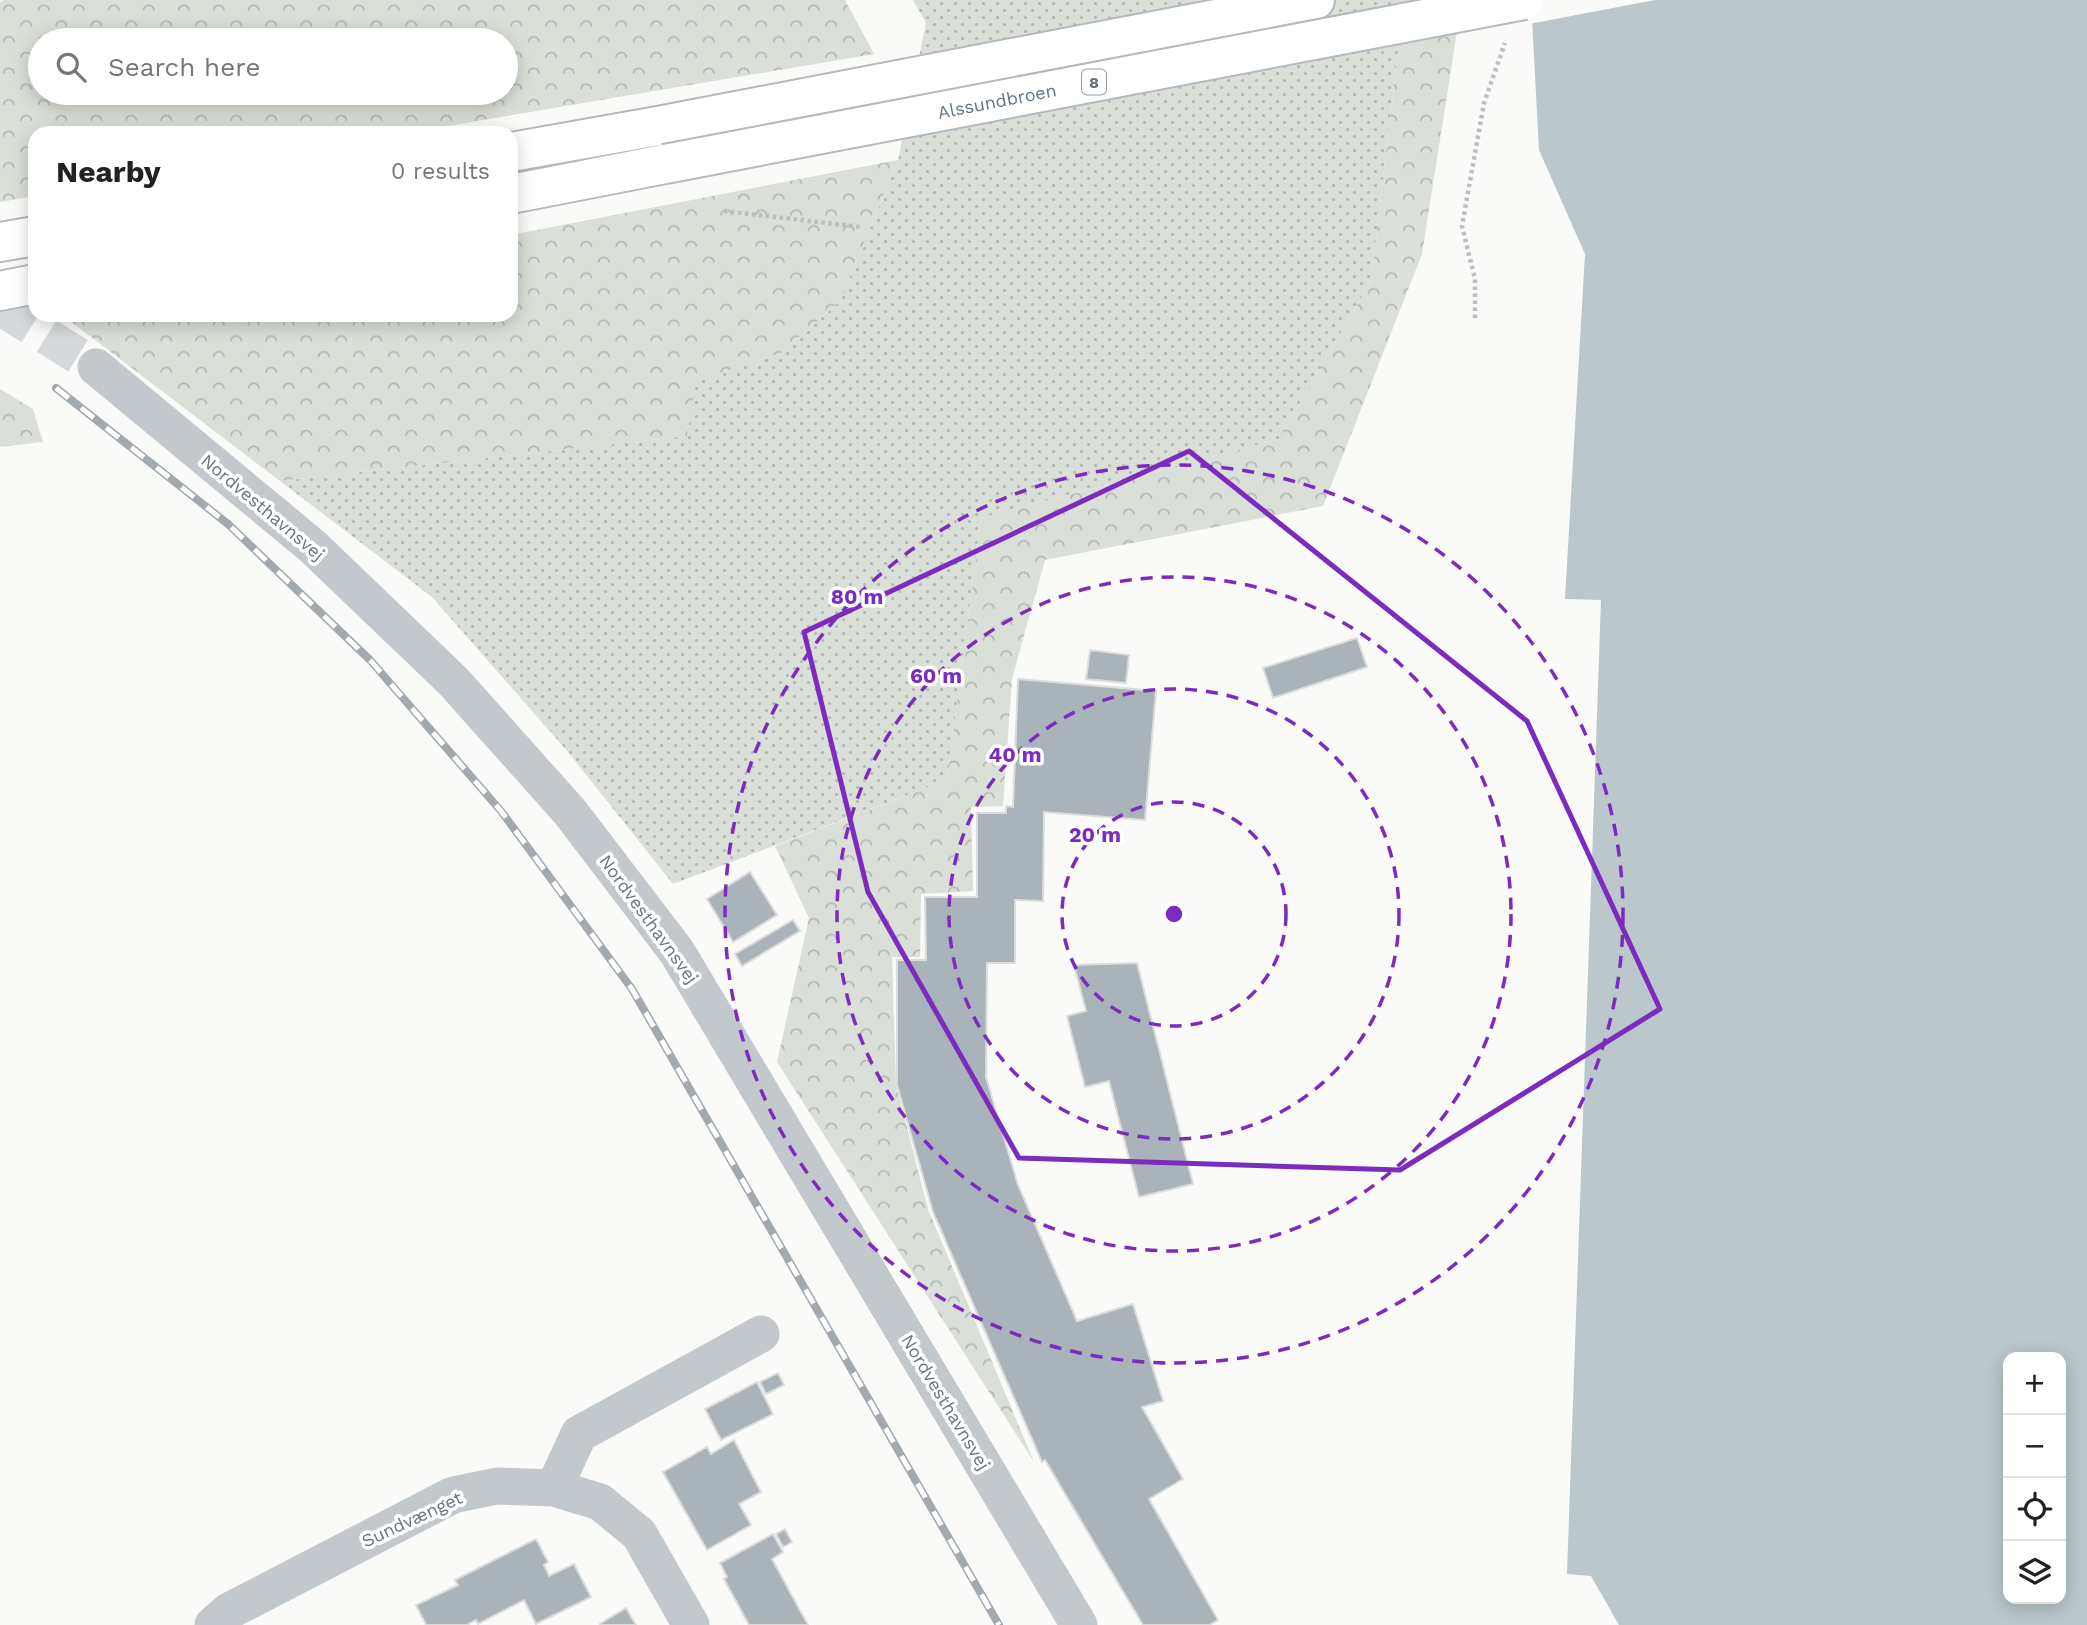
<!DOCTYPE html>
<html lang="en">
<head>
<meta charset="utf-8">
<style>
	:root { --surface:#fff; --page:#f6f6f6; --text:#222; --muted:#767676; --line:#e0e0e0 }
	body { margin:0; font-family:"Work Sans",sans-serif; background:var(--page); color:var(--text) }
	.controls { position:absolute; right:21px; bottom:21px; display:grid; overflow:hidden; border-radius:14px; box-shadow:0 4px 18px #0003 }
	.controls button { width:63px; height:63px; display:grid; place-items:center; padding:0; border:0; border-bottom:2px solid var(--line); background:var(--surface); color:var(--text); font:35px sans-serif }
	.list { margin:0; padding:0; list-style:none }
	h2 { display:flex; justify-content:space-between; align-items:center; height:91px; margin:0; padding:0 28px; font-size:30px }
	h2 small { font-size:23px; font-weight:400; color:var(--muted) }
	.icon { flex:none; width:38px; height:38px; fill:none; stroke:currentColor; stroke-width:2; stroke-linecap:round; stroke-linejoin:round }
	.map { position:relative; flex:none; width:2087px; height:1625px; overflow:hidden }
	.search { position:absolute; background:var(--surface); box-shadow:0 4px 18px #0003; left:28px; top:28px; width:490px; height:77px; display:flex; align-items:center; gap:18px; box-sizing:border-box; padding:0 24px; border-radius:38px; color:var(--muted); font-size:26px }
	.panel { position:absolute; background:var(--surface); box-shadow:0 4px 18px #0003; left:28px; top:126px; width:490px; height:196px; border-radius:21px }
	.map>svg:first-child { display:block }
	.grass { fill:url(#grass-dots) }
	.forest { fill:url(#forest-crowns); fill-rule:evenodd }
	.water { fill:#bbc7cb; fill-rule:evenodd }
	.pier { fill:#fafaf8 }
	.building { fill:#aab3b9; stroke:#dcdcda; stroke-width:2 }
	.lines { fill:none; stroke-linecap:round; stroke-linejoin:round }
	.minor-tunnel { stroke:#d5d9db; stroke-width:37; stroke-dasharray:37 18; stroke-linecap:butt }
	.highway-casing { stroke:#b4b9bd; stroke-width:42 }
	.path { stroke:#bbbfc2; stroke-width:4.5; stroke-dasharray:3.5 3.5; stroke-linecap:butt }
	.minor { stroke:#c3c8cc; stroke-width:37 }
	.highway { stroke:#fff; stroke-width:38 }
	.rail-casing { stroke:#a2aab0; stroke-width:8 }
	.rail { stroke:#fff; stroke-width:5; stroke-dasharray:16; stroke-linecap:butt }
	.highway-bridge-casing { stroke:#b4b9bd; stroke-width:42; stroke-linecap:butt }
	.highway-bridge { stroke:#fff; stroke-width:38 }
	.marked { fill:none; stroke:#7b2cbf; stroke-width:5; stroke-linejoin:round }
	.ring { fill:none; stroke:#7b2cbf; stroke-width:3.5; stroke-dasharray:12 9 }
	.labels { text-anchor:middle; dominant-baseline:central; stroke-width:7; stroke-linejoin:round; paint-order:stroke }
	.shield { fill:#fff; stroke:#939fa8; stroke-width:2 }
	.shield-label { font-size:16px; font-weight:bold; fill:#657683 }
	.street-label { font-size:18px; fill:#657683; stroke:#fff }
	.centre { fill:#7b2cbf; stroke:#fff; stroke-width:3.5 }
	.ring-label { font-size:21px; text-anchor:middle; font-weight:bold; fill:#7b2cbf; stroke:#fff; stroke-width:7; stroke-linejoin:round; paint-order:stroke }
</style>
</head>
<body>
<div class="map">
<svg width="2087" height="1625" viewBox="0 0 2087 1625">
	<defs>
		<pattern id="grass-dots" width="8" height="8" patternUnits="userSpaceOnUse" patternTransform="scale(1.75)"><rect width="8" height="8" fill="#dadfd7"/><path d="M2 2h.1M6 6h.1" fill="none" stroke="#b4b9b4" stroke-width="1.8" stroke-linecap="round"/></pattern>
		<pattern id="forest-crowns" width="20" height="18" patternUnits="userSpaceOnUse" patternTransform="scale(1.75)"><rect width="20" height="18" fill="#dadfd7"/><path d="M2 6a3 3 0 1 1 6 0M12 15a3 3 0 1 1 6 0" fill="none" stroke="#b4b9b4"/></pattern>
	</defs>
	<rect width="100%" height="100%" fill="#fafaf8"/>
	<!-- grass -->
	<path class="grass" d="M913,0H1404L1371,281L1279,439L981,518L947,780L673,884L568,752L432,597L280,481L687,436L695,381L781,353L840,301L898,160L926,23Z"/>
	<!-- forest -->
	<path class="forest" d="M4,0H845L874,54L406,133H35V196L0,202V2ZM506,40V93H40V40Z
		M1404,0H1462L1422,254L1323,506L1045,560L1012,679L1003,806L971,807L973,891L921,894L920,957H892L896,1085L928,1209L1034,1462L777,1062L809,918L775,846L947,780L981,518L1279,439L1371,281Z
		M898,160L840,301L781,353L696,381L687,436L280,481L70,321L102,315H511V235Z
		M0,389L33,409L43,442L0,447Z"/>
	<!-- water -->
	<path class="water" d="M1531,0H2087V1625H1619L1591,1576L1567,1574L1601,600L1565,599L1585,254L1539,150ZM2008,1357H2061V1599H2008Z"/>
	<!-- pier -->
	<path class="pier" d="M1528,0H1655L1529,24Z"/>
	<!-- building -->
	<path class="building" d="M1357,638L1367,667L1273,698L1263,668Z
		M1090,650L1129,655L1126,683L1086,679Z
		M1018,679L1156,691L1145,820L1044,812L1043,901L1015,900V963H987L986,1077L1018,1185L1077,1321L1133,1304L1163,1401L1142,1407L1183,1479L1149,1499L1218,1620L1209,1625H1143L1045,1460L1042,1462L933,1212L897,1085V960H926L925,897H977V813H1006V806L1013,807Z
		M750,872L777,915L733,942L707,899Z
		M793,920L800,931L742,966L735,954Z
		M1137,963L1193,1184L1139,1197L1109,1081L1085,1087L1067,1016L1086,1011L1074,965Z
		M778,1373L784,1385L766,1394L760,1382Z
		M757,1382L773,1414L721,1440L705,1409Z
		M734,1440L761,1492L739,1504L751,1525L707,1550L663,1472L707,1447L711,1454Z
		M785,1529L792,1542L783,1547L776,1534Z
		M773,1534L783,1552L772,1559L808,1625H749L724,1579L727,1577L720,1563Z
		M536,1539L548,1562L544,1565L549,1576L574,1564L591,1597L536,1624L524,1600L478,1624L476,1620L467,1625H426L416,1605L458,1585L455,1580Z
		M626,1608L636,1625H601L600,1624Z"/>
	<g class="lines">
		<!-- minor-tunnel -->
		<path class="minor-tunnel" d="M0,307L96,367"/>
		<!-- highway casing -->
		<g class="highway-casing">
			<path id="highway" d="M511,152L658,126L1315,0
				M511,194L665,164
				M0,242L35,236
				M0,291L35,284"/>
		</g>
		<!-- path -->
		<path class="path" d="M724,211L861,227
			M1475,318V279L1462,226L1484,103L1505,43"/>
		<!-- minor -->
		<path class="minor" d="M96,367L312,546L453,681L570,812L677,952L1079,1625
			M554,1488L579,1434L761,1334
			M213,1625L229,1611L453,1495L497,1486L554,1488L600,1502L639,1534L691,1625"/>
		<!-- highway -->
		<use href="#highway" class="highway"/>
		<!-- rail casing -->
		<g class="rail-casing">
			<path id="rail" d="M56,388L228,524L370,660L501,811L632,989L999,1625"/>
		</g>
		<!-- rail -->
		<use href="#rail" class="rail"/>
		<!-- highway-bridge casing -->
		<g class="highway-bridge-casing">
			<path id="highway-bridge" d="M665,164L1524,0"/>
		</g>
		<!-- highway-bridge -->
		<use href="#highway-bridge" class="highway-bridge"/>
	</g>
	<!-- marked area -->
	<path class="marked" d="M1189,451L1527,721L1660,1009L1400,1170L1019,1158L868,892L804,632Z"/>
	<!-- distance rings -->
	<g class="ring">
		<circle cx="1174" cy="914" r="112"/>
		<circle cx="1174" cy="914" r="225"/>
		<circle cx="1174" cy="914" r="337"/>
		<circle cx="1174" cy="914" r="449"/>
	</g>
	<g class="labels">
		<!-- shield labels -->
		<rect class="shield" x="1082" y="69.5" width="24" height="25" rx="5"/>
		<g class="shield-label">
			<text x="1094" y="82">8</text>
		</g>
		<!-- street labels -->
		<g class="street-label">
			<text transform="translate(997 101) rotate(-11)">Alssundbroen</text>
			<text transform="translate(263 507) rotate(40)">Nordvesthavnsvej</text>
			<text transform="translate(649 919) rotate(54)">Nordvesthavnsvej</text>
			<text transform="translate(946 1402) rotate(59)">Nordvesthavnsvej</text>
			<text transform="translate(412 1519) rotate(-25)">Sundvænget</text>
		</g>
	</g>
	<circle cx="1174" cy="914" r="10" class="centre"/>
	<g class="ring-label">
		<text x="857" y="604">80 m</text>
		<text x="936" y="683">60 m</text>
		<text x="1015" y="762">40 m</text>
		<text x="1095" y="842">20 m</text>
	</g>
</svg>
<div class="controls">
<button>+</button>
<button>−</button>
<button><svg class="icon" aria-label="locate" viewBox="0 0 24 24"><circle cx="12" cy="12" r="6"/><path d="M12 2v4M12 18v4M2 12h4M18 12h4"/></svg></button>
<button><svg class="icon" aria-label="layers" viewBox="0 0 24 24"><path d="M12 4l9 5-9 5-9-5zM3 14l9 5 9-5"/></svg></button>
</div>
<div class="search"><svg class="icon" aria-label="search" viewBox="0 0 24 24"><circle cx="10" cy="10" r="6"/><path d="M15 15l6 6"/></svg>Search here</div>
<section class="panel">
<h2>Nearby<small>0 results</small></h2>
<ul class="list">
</ul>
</section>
</div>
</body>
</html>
